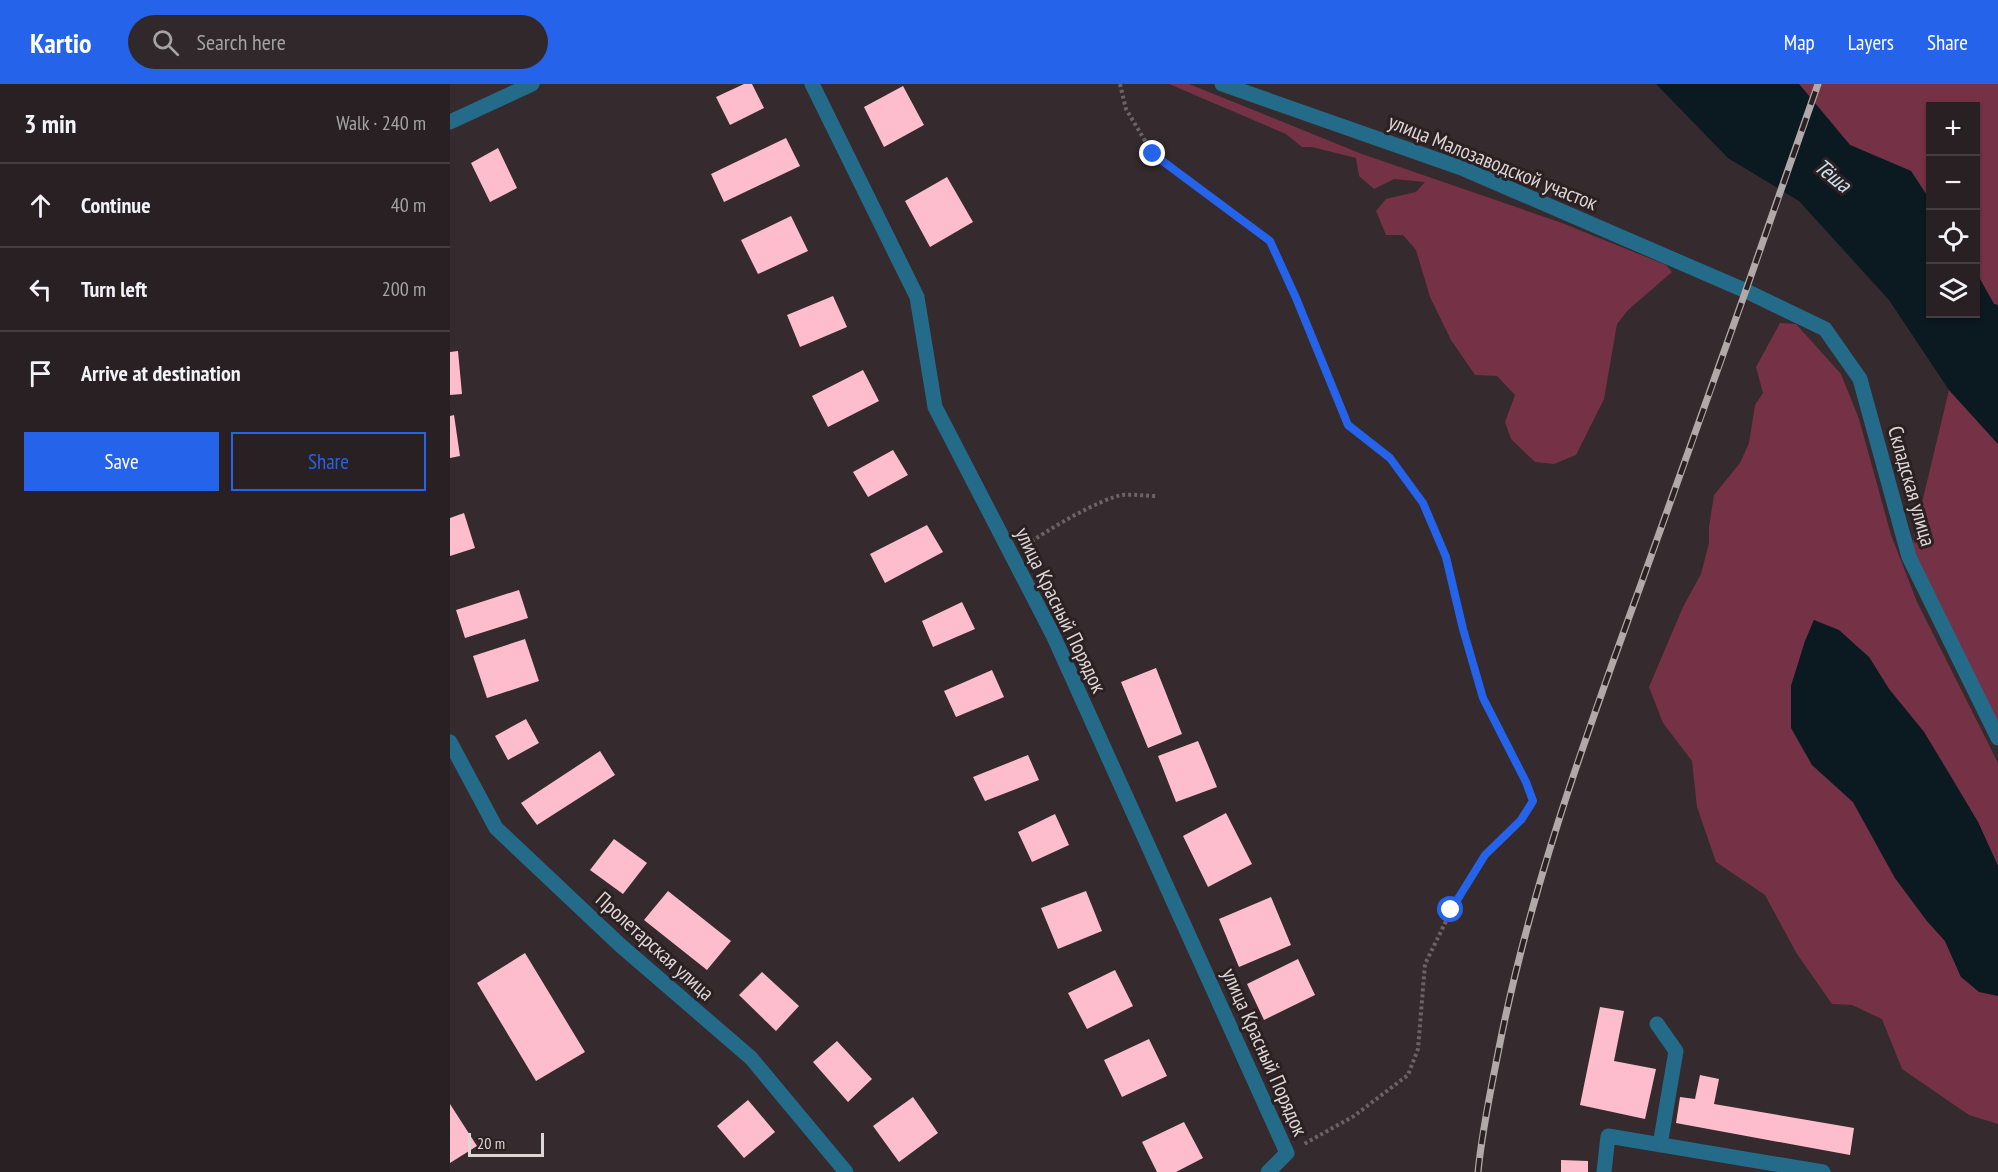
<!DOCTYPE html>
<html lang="en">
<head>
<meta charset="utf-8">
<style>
	:root { --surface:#282022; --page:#30282a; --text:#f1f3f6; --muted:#a5a3a5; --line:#443e40; --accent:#2563eb }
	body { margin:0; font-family:"PT Sans Narrow",sans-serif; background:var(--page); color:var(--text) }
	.controls { position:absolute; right:18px; top:18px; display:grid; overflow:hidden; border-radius:0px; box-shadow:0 2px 4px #0004 }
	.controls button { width:54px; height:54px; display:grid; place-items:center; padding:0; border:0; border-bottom:2px solid var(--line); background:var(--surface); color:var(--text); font:30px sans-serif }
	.scale { position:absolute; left:18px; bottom:15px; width:76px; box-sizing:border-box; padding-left:6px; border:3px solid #ddd6d7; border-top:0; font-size:16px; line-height:21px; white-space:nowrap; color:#ddd6d7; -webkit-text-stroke:4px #2b2123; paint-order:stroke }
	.stop { position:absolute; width:18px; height:18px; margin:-14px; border:4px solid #2563eb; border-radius:50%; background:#fff }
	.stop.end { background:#2563eb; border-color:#fff; box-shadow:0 2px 6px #0008 }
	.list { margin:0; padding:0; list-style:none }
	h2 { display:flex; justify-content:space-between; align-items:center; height:78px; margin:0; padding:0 24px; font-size:26px }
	h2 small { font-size:20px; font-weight:400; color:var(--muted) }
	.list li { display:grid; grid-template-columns:39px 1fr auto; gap:18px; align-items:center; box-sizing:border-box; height:84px; padding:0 24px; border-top:2px solid var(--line) }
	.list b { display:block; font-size:22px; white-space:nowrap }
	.list em { font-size:20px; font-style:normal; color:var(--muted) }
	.actions { display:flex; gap:12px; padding:18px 24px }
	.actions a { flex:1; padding:14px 0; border:2px solid var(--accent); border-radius:0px; text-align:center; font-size:21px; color:var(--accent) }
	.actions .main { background:var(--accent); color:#fff }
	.icon { flex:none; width:33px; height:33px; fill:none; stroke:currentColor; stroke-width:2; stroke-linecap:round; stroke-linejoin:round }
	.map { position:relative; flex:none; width:1548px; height:1088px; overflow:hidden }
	header { display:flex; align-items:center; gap:36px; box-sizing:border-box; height:84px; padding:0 30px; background:var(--accent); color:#fff }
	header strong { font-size:28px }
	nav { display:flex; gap:33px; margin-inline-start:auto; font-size:21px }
	.search { width:420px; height:54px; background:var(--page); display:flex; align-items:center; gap:15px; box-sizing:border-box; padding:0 21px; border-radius:33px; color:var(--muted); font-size:22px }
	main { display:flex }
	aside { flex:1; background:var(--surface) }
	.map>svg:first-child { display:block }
	.green { fill:#753246 }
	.water { fill:#0b1a21 }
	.building { fill:#febdcc }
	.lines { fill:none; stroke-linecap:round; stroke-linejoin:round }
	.path { stroke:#6c6365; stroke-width:4; stroke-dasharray:3 3; stroke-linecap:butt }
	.minor { stroke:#246b8a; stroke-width:15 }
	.rail-casing { stroke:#b0a8a9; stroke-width:7 }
	.rail { stroke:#2b2123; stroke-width:4.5; stroke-dasharray:14; stroke-linecap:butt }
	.route { stroke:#2563eb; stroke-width:8 }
	.labels { text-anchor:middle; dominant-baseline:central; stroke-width:6; stroke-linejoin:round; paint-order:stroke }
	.street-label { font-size:21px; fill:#ddd6d7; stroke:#2b2123 }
	.water-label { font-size:22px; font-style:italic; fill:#c9e1ef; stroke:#2b2123 }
</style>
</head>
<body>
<header>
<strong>Kartio</strong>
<div class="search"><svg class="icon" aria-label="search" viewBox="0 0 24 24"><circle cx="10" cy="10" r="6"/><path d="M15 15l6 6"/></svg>Search here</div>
<nav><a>Map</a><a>Layers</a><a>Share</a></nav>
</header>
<main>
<aside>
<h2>3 min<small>Walk · 240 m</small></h2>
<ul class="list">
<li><svg class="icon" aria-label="ahead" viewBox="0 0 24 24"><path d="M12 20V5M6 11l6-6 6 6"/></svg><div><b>Continue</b></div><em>40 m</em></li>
<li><svg class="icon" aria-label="left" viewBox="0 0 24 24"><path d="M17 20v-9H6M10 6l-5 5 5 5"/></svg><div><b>Turn left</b></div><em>200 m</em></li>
<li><svg class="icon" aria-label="arrive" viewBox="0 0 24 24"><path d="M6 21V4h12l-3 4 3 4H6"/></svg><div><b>Arrive at destination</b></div></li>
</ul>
<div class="actions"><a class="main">Save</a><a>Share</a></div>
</aside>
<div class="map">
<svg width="1548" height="1088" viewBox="0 0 1548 1088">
	<rect width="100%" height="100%" fill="#352a2d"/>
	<!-- green -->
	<path class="green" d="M719,0H739L912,70L1112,139L1216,181L1222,188L1178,226L1167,240L1154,315L1126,371L1104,380L1085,378L1061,355L1055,338L1065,311L1047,292L1025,291L1001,256L980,213L966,166L953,151H936L926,127L936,115L966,108L975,98L944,95L924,105L909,92L906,74L862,63H852L836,50Z
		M1349,0H1548V221L1544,220L1526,188V22H1480V116L1461,87L1400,61Z
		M1330,239L1346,240L1391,290L1409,335L1441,451L1467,518L1548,679V782L1528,738L1499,689L1474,648L1439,605L1419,573L1364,536L1355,558L1341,602L1362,681L1403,718L1445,794L1477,837L1495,857L1511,893L1548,912V1040L1519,1031L1452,985L1432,935L1402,921L1382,920L1347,870L1315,811L1266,778L1247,723L1242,677L1213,639L1199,603L1233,523L1251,490L1259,459V443L1264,411L1290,379L1299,359L1305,321L1313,309L1306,283Z
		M1499,306L1548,360V654L1459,473Z"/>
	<!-- water -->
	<path class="water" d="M1206,0H1349L1400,61L1461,87L1480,116V230H1526V188L1544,220L1548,221V360L1499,306L1439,216L1349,117L1278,74Z
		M1364,536L1389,546L1419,573L1439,605L1474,648L1528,738L1548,782V912L1529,908L1511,893L1495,857L1477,837L1445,794L1403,718L1362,681L1341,644V602L1355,557Z"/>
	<!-- building -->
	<path class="building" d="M294,0H302L314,24L280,41L266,13Z
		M453,2L474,41L434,63L414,23Z
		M336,54L350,82L274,118L261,90Z
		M48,64L67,104L40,118L21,79Z
		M497,93L523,138L480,163L455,117Z
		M341,132L358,167L308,190L291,156Z
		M383,212L397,243L350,263L337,231Z
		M8,267L12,310L0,311V268Z
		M413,286L429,317L378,343L362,312Z
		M4,331L10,372L0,374V332Z
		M443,366L458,391L418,413L403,388Z
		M14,429L25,464L0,472V434Z
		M477,441L493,468L435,499L420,470Z
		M69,506L78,534L15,554L6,526Z
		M512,518L525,545L483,563L472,537Z
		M75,555L89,597L37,614L23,572Z
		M706,584L732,650L698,664L671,598Z
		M542,586L554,613L506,633L494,607Z
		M76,635L89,659L58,676L45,652Z
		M748,657L767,703L726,718L708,672Z
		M150,667L165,691L87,741L71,719Z
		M578,671L589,696L535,717L523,693Z
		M776,729L802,780L758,803L733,752Z
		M605,730L619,761L582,778L568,748Z
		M164,755L197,779L173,810L140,786Z
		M218,807L281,857L257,886L194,836Z
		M636,807L652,847L608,865L591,824Z
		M821,813L841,861L789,883L769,835Z
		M75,869L135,968L86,997L27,899Z
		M848,875L865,911L814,936L797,900Z
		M665,886L683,922L637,945L618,909Z
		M312,888L349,922L326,947L289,911Z
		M1150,923L1174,927L1164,977L1206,985L1195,1035L1130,1021Z
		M699,955L717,992L672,1013L654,976Z
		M387,957L422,995L398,1018L363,978Z
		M1250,991L1269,995L1264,1020L1404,1044L1400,1071L1226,1039L1230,1013L1245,1015Z
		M463,1013L488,1049L449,1078L423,1042Z
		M298,1016L325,1048L294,1074L267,1042Z
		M0,1020L27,1062L0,1079Z
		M734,1038L753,1074L726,1088H707L692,1058Z
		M1111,1076L1138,1077V1088H1111Z"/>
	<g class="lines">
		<!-- path -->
		<path class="path" d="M670,0L676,25L703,70L820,157L846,214L898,341L940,374L973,419L996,473L1013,545L1033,614L1076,697L1083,717L1071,736L1035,771L1001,827L975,880L968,965L958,991L904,1032L854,1060
			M577,461C593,448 653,413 673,411C684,410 695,412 706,412"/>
		<!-- minor -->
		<path class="minor" d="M362,0L467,213L485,323L603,551L837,1069L818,1088
			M772,0L1014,85L1294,206L1375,245L1410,295L1459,473L1548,654
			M0,38L82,0
			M0,658L46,744L170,861L301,974L396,1088
			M1207,940L1226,967L1210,1061
			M1154,1088L1158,1052L1373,1088"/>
		<!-- rail casing -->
		<g class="rail-casing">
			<path id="rail" d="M1028,1088C1032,1046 1041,1005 1049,964C1080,806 1135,654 1190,503C1250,336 1310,168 1368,0"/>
		</g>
		<!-- rail -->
		<use href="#rail" class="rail"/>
	</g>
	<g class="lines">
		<!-- route -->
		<path class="route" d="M703,70L820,157L846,214L898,341L940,374L973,419L996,473L1013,545L1033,614L1076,698L1083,717L1071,736L1035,771L1001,826"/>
	</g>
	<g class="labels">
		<!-- street labels -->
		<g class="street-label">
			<text transform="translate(1043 78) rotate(22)">улица Малозаводской участок</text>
			<text transform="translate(1462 402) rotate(74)">Складская улица</text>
			<text transform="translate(611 526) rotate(64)">улица Красный Порядок</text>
			<text transform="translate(205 862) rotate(42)">Пролетарская улица</text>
			<text transform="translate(815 968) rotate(66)">улица Красный Порядок</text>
		</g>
		<!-- water labels -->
		<g class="water-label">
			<text transform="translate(1383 91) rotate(39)">Тёша</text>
		</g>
	</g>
</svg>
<div class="controls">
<button>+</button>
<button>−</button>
<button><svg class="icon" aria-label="locate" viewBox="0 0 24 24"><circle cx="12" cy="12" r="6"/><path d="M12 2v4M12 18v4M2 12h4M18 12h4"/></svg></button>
<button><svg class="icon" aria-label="layers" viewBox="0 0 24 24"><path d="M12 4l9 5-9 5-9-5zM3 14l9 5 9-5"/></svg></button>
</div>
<div class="scale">20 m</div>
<div class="stop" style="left:1001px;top:826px"></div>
<div class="stop end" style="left:703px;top:70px"></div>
</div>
</main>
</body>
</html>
